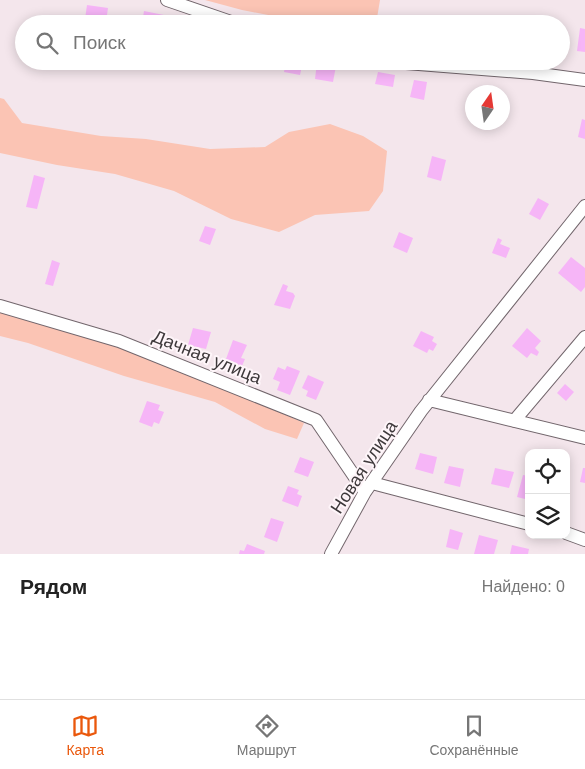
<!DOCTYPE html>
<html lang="ru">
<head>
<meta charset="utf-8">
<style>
	:root { --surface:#fff; --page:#f2f2f2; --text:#222; --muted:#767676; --line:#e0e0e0; --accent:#ea580c }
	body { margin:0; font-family:Helvetica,sans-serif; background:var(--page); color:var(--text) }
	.controls { position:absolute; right:15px; bottom:15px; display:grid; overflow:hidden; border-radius:10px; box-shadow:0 2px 12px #0003 }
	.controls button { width:45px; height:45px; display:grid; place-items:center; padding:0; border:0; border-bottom:1px solid var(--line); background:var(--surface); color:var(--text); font:25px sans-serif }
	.compass { position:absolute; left:465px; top:85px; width:45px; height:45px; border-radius:50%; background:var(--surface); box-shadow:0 2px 12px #0003; rotate:13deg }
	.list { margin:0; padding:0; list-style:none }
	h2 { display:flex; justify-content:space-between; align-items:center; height:65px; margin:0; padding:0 20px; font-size:21px }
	h2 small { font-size:16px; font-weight:400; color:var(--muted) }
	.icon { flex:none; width:28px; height:28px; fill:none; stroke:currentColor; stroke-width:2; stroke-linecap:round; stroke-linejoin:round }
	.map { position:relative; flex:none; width:585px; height:554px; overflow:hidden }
	.search { position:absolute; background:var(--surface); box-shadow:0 2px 12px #0003; left:15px; right:15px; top:15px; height:55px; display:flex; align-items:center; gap:12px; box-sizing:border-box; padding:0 18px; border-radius:28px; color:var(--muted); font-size:19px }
	.sheet { height:145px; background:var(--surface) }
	nav { display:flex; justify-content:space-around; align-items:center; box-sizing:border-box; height:70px; border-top:1px solid var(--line); background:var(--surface); font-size:14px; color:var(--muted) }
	nav a { display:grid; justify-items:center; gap:2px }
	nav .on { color:var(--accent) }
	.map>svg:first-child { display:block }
	.green { fill:#fbc4b4 }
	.building { fill:#f6b5f7 }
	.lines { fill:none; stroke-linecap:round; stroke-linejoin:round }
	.minor-casing { stroke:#72666c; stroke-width:14 }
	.minor { stroke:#fff; stroke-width:12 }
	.labels { text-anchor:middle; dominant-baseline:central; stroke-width:4; stroke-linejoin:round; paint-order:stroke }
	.street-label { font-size:18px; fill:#3e393b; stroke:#fef5f9 }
</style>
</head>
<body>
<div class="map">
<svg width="585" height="554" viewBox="0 0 585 554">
	<rect width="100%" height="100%" fill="#f4e6ec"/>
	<!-- green -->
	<path class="green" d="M205,0H380L377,18L360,24H315L242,10Z
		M0,98L4,99L22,123L101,136L146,139L210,149L265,147L289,132L330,124L363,136L387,151L383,191L369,211L315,215L279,232L231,219L174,191L115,174L57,165L0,153Z
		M0,309L69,327L223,387L304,423L297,439L265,429L215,402L124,376L28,343L0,336Z"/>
	<!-- building -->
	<path class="building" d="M87,5L108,8L106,22L85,19Z
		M144,11L164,15L162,24H142Z
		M190,12L199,13L197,24H183L184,21L189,22Z
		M387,16L408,20L407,24H385Z
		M580,28L585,29V52L577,51Z
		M286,61H303L300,75L284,72Z
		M317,62L336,66L333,82L315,79Z
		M378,72L395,75L393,87L375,84Z
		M414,80L427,82L424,100L410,97Z
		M582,119L585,120V139L578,137Z
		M432,156L446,160L441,181L427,177Z
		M34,175L45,178L37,209L26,207Z
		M538,198L549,204L540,220L529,214Z
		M205,226L216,229L210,245L199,241Z
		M399,232L413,238L407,253L393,247Z
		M498,238L502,240L500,244L510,248L506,258L492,253Z
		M571,257L585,268V287L581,292L558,273Z
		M52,260L60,263L53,286L45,284Z
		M283,284L288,286L286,291L293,293L295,296L290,309L274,305Z
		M193,328L211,332L206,349L188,345Z
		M527,328L541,341L535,348L539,352L537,356L531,353L527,358L512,346Z
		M421,331L434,337L432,341L437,344L433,351L429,349L427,353L413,346Z
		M233,340L247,345L241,358L245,359L242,366L226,359Z
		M287,366L300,371L290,395L277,390L280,382L273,379L278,367L285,370Z
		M308,375L324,382L316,400L306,396L308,391L302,388Z
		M565,384L574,392L566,401L557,393Z
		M147,401L160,405L158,410L164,412L159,424L154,422L152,427L139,422Z
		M420,453L437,457L433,474L415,469Z
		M300,457L314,462L308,477L294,472Z
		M449,466L464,469L460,487L444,483Z
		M495,468L514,472L509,488L491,484Z
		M583,468H585V483L580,482Z
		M523,475L529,476V500L517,497Z
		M288,486L299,490L297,494L302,496L298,507L282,501Z
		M271,518L284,522L277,542L264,537Z
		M450,529L463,533L458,550L446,547Z
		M479,535L498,540L494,554H474Z
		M247,544L265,551L264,554H239L240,550L244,551Z
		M512,545L529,549L528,554H510Z"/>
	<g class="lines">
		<!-- minor casing -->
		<g class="minor-casing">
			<path id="minor" d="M167,0L237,24
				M398,61L406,63L533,73L585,80
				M0,306L119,341L316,420L365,492
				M429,400L585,438
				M514,421L585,337
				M372,483L529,524
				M566,533L585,540
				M331,554L365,492L421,411L585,206"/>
		</g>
		<!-- minor -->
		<use href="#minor" class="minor"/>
	</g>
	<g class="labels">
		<!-- street labels -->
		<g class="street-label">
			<text transform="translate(207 357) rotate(22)">Дачная улица</text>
			<text transform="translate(364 467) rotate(-57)">Новая улица</text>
		</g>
	</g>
</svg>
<div class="controls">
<button><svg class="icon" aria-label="locate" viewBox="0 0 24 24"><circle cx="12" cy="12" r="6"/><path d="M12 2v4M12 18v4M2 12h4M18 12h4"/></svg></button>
<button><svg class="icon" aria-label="layers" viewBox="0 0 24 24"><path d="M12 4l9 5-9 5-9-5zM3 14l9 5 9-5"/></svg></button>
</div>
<svg class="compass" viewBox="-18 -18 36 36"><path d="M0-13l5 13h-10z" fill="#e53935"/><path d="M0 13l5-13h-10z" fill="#767676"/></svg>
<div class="search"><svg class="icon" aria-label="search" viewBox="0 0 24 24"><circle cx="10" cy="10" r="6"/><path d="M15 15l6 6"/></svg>Поиск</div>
</div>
<section class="sheet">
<h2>Рядом<small>Найдено: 0</small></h2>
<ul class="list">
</ul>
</section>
<nav>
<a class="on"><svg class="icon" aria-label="map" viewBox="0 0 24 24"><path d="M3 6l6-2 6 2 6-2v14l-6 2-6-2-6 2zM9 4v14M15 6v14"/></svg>Карта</a>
<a><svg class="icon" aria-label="directions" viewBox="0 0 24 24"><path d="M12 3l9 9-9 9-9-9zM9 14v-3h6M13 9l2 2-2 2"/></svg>Маршрут</a>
<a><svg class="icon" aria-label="saved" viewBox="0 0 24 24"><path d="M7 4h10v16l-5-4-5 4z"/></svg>Сохранённые</a>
</nav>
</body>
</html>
